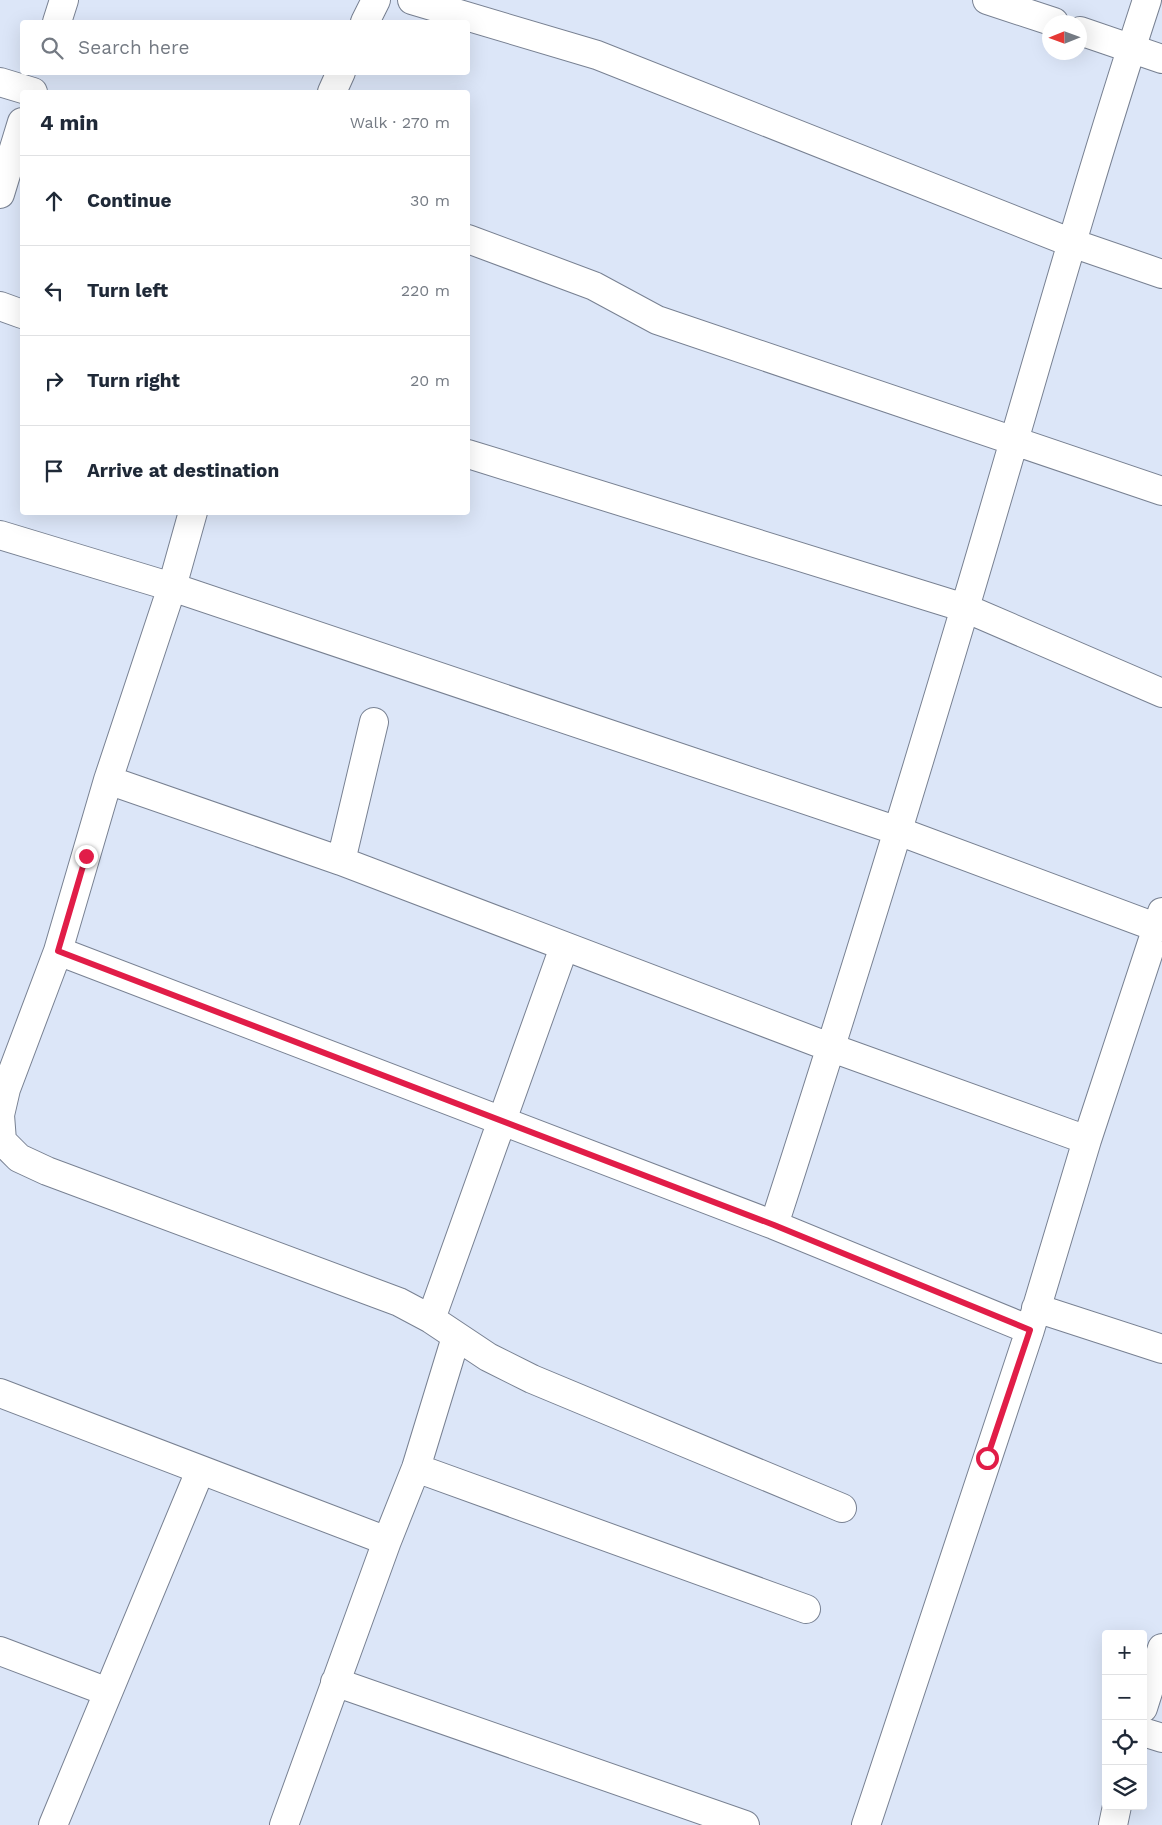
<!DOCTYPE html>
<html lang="en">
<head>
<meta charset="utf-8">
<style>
	:root { --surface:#fff; --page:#f2f2f3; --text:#1f2937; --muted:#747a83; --line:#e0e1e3 }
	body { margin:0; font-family:"Work Sans",sans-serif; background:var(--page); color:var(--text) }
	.controls { position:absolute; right:15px; bottom:15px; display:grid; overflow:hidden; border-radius:5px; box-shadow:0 5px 20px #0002 }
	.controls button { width:45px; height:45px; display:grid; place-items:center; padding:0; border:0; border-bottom:1px solid var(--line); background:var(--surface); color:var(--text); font:25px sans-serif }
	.compass { position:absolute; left:1042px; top:15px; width:45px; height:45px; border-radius:50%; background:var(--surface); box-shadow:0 5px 20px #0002; rotate:269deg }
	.stop { position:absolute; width:15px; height:15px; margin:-11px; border:4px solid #e11d48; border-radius:50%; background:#fff }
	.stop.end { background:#e11d48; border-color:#fff; box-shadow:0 1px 5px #0008 }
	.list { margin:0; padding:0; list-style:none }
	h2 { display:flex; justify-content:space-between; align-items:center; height:65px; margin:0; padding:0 20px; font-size:21px }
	h2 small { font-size:16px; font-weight:400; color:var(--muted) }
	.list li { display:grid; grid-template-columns:32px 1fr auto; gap:15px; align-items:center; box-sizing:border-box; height:90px; padding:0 20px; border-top:1px solid var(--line) }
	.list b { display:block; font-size:19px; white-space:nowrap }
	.list em { font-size:16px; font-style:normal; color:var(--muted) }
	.icon { flex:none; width:28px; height:28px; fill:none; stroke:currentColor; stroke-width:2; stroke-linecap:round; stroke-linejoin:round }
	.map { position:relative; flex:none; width:1162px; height:1825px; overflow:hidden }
	.search { position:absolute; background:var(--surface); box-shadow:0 5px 20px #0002; left:20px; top:20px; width:450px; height:55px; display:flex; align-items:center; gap:12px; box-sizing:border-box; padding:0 18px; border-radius:5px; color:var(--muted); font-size:19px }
	.panel { position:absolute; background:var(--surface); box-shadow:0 5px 20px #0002; left:20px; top:90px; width:450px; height:425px; border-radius:5px }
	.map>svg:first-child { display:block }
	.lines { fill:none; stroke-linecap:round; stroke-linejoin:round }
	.street-casing { stroke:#788192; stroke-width:30 }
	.street { stroke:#fff; stroke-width:28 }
	.route { stroke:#e11d48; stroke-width:6 }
</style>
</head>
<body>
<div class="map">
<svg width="1162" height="1825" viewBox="0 0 1162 1825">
	<rect width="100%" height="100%" fill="#dce6f8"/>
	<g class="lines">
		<!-- street casing -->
		<g class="street-casing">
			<path id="street" d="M412,0L597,55L1072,243L1162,274
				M987,0L1054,22
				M57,22L64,0
				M365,22L376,0
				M1080,31L1162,59
				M0,82L33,92
				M332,92L341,72
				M0,194L22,122
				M468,239L594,286L657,320L1162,491
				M0,306L22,314
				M468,454L965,608L1162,693
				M193,512L172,587L108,780L58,951L6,1089L0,1115L2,1141L19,1158L47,1171L399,1302L431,1319L488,1357L532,1379L842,1508
				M0,535L172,587L898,831L1158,928
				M108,780L341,861L832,1048L1087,1140
				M341,861L374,722
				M58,951L774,1225L1030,1330
				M774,1225C840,1021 903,816 964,611C1025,407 1081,202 1147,0
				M1036,1308L1162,1349
				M431,1319L564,947
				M0,1393L387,1541
				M416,1468L806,1609
				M0,1651L108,1692
				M335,1682L745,1825
				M1143,1708L1162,1648
				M1143,1732L1162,1738
				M53,1825L200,1471
				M284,1825L387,1541L416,1468L456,1337
				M866,1825L1030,1330L1087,1140L1162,912
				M1113,1825L1117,1806"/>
		</g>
		<!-- street -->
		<use href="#street" class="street"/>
	</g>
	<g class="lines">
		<!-- route -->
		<path class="route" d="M86,856L58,951L774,1225L1030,1330L987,1458"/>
	</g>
</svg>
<div class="controls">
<button>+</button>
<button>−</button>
<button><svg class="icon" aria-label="locate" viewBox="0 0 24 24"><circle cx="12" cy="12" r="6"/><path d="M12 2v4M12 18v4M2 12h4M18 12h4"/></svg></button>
<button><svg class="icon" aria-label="layers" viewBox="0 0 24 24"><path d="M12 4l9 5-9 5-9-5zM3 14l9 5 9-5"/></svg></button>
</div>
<svg class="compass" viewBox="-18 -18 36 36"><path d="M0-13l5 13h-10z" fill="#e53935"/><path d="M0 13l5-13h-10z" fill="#747a83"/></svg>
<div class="stop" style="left:987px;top:1458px"></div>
<div class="stop end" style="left:86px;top:856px"></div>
<div class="search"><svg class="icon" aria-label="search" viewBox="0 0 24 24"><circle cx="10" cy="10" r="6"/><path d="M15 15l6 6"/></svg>Search here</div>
<section class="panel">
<h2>4 min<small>Walk · 270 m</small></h2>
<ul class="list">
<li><svg class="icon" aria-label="ahead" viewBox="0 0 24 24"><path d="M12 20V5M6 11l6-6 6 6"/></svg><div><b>Continue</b></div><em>30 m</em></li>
<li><svg class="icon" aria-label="left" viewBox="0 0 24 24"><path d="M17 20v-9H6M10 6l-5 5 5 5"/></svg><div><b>Turn left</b></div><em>220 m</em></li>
<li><svg class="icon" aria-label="right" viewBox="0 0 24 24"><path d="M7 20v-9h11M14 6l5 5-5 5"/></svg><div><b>Turn right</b></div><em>20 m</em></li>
<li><svg class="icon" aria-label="arrive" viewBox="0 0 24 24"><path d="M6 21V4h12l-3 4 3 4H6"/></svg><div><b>Arrive at destination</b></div></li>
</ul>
</section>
</div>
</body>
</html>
